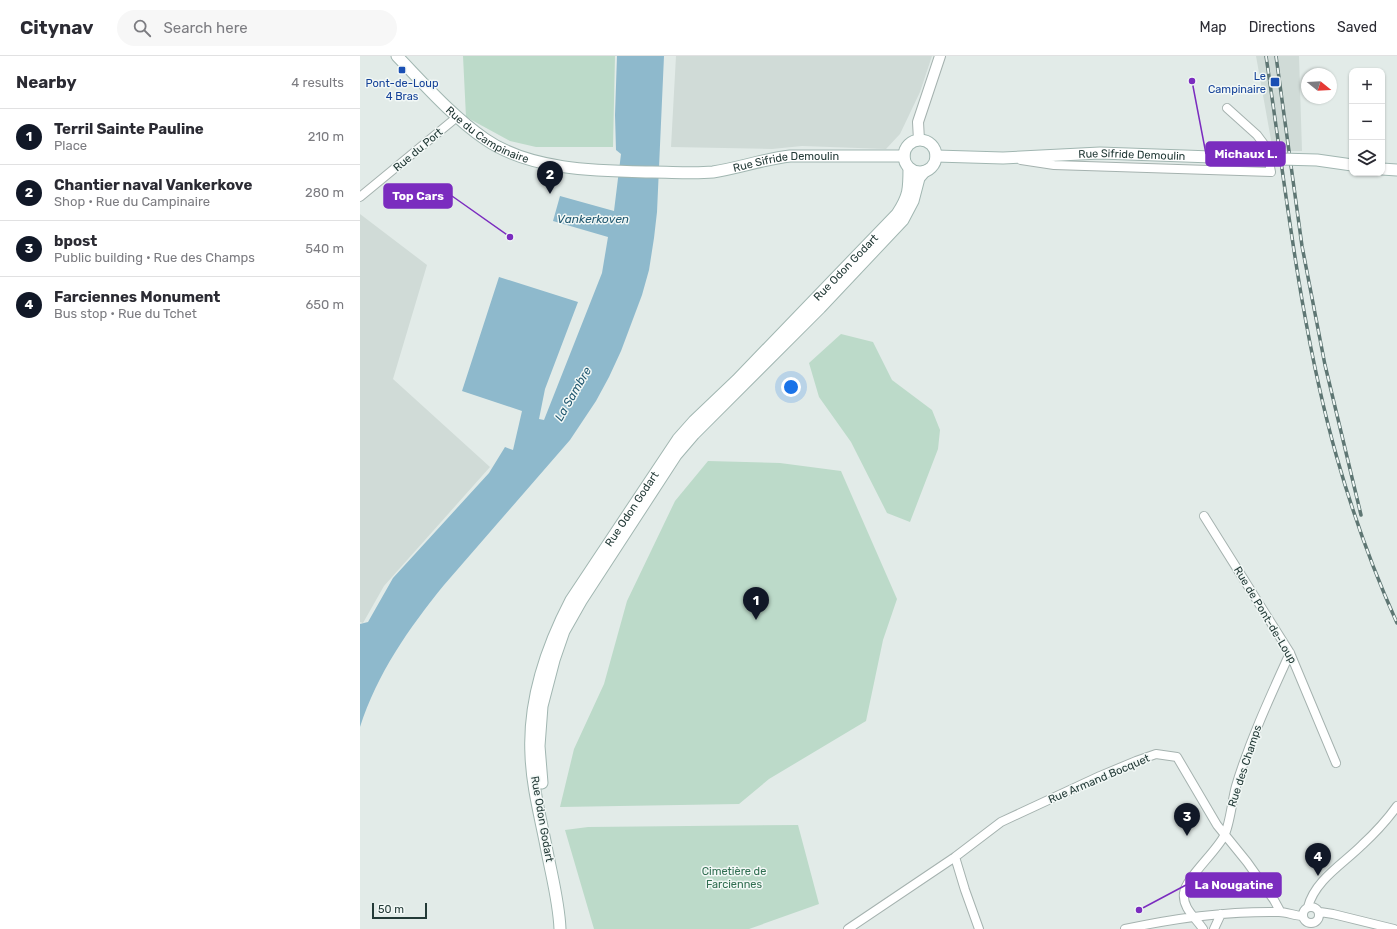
<!DOCTYPE html>
<html lang="en">
<head>
<meta charset="utf-8">
<style>
	:root { --surface:#fff; --page:#f7f7f7; --text:#2b2b33; --muted:#7c7c81; --line:#e1e1e2; --accent:#111827 }
	body { margin:0; font-family:Rubik,sans-serif; background:var(--page); color:var(--text) }
	.controls { position:absolute; right:12px; top:12px; display:grid; overflow:hidden; border-radius:8px; box-shadow:0 1px 3px #0004 }
	.controls button { width:36px; height:36px; display:grid; place-items:center; padding:0; border:0; border-bottom:1px solid var(--line); background:var(--surface); color:var(--text); font:20px sans-serif }
	.compass { position:absolute; left:941px; top:12px; width:36px; height:36px; border-radius:50%; background:var(--surface); box-shadow:0 1px 3px #0004; rotate:108deg }
	.scale { position:absolute; left:12px; bottom:10px; width:55px; box-sizing:border-box; padding-left:4px; border:2px solid #233a37; border-top:0; font-size:11px; line-height:14px; white-space:nowrap; color:#233a37; -webkit-text-stroke:3px #f2f8f6; paint-order:stroke }
	.you { position:absolute; left:431px; top:331px; width:14px; height:14px; margin:-10px; border:3px solid #fff; border-radius:50%; background:#1a73e8; box-shadow:0 0 0 6px #1a73e833 }
	.badge { display:grid; place-items:center; width:26px; height:26px; border-radius:50%; background:var(--accent); color:#fff; font-size:13px; font-weight:700 }
	.pin { position:absolute; translate:-50% -33px; filter:drop-shadow(0 1px 2px #0008) }
	.pin::after { content:''; position:absolute; top:21px; width:14px; height:12px; background:inherit; clip-path:polygon(0 0,100% 0,50% 100%) }
	.list { margin:0; padding:0; list-style:none }
	h2 { display:flex; justify-content:space-between; align-items:center; height:52px; margin:0; padding:0 16px; font-size:17px }
	h2 small { font-size:13px; font-weight:400; color:var(--muted) }
	.list li { display:grid; grid-template-columns:26px 1fr auto; gap:12px; align-items:center; box-sizing:border-box; height:56px; padding:0 16px; border-top:1px solid var(--line) }
	.list b { display:block; font-size:15px; white-space:nowrap }
	.list p { margin:0; font-size:13px; white-space:nowrap; color:var(--muted) }
	.list em { font-size:13px; font-style:normal; color:var(--muted) }
	.icon { flex:none; width:22px; height:22px; fill:none; stroke:currentColor; stroke-width:2; stroke-linecap:round; stroke-linejoin:round }
	.map { position:relative; flex:none; width:1037px; height:873px; overflow:hidden }
	header { display:flex; align-items:center; gap:24px; box-sizing:border-box; height:56px; padding:0 20px; background:var(--surface); border-bottom:1px solid var(--line) }
	header strong { font-size:19px }
	nav { display:flex; gap:22px; margin-inline-start:auto; font-size:14px }
	.search { width:280px; height:36px; background:var(--page); display:flex; align-items:center; gap:10px; box-sizing:border-box; padding:0 14px; border-radius:22px; color:var(--muted); font-size:15px }
	main { display:flex }
	aside { flex:1; background:var(--surface) }
	.map>svg:first-child { display:block }
	.built { fill:#d0dbd7 }
	.green { fill:#bcdac9 }
	.water { fill:#8eb9cc }
	.lines { fill:none; stroke-linecap:round; stroke-linejoin:round }
	.minor-casing { stroke:#a5b2af; stroke-width:10 }
	.tertiary-casing { stroke:#a5b2af; stroke-width:12 }
	.secondary-casing { stroke:#a1b6b1; stroke-width:13 }
	.minor { stroke:#fff; stroke-width:8 }
	.tertiary { stroke:#fff; stroke-width:10 }
	.secondary { stroke:#fff; stroke-width:11 }
	.rail-casing { stroke:#5e7673; stroke-width:3.5 }
	.rail { stroke:#f2f8f6; stroke-width:2; stroke-dasharray:6; stroke-linecap:butt }
	.secondary-bridge-casing { stroke:#a1b6b1; stroke-width:13; stroke-linecap:butt }
	.secondary-bridge { stroke:#fff; stroke-width:11 }
	.transit-dot { fill:#1a4fb4; stroke:#f2f8f6; stroke-width:1.5 }
	.labels { text-anchor:middle; dominant-baseline:central; stroke-width:3; stroke-linejoin:round; paint-order:stroke }
	.transit-label { font-size:11px; fill:#164399; stroke:#f2f8f6; text-anchor:end }
	.street-label { font-size:11px; fill:#233a37; stroke:#f2f8f6 }
	.park-label { font-size:11px; fill:#316e51; stroke:#f2f8f6 }
	.water-label { font-size:12px; font-style:italic; fill:#225971; stroke:#f2f8f6 }
	.leader { fill:none; stroke:#7b2cbf; stroke-width:1.5 }
	.callout-dot { fill:#7b2cbf; stroke:#f2f8f6; stroke-width:1.5 }
	.callout { fill:#7b2cbf; stroke:#7b2cbf; stroke-width:1.5 }
	.callout-label { font-size:12px; text-anchor:middle; font-weight:bold; fill:#fff }
</style>
</head>
<body>
<header>
<strong>Citynav</strong>
<div class="search"><svg class="icon" aria-label="search" viewBox="0 0 24 24"><circle cx="10" cy="10" r="6"/><path d="M15 15l6 6"/></svg>Search here</div>
<nav><a>Map</a><a>Directions</a><a>Saved</a></nav>
</header>
<main>
<aside>
<h2>Nearby<small>4 results</small></h2>
<ul class="list">
<li><span class="badge">1</span><div><b>Terril Sainte Pauline</b><p>Place</p></div><em>210 m</em></li>
<li><span class="badge">2</span><div><b>Chantier naval Vankerkove</b><p>Shop · Rue du Campinaire</p></div><em>280 m</em></li>
<li><span class="badge">3</span><div><b>bpost</b><p>Public building · Rue des Champs</p></div><em>540 m</em></li>
<li><span class="badge">4</span><div><b>Farciennes Monument</b><p>Bus stop · Rue du Tchet</p></div><em>650 m</em></li>
</ul>
</aside>
<div class="map">
<svg width="1037" height="873" viewBox="0 0 1037 873">
	<rect width="100%" height="100%" fill="#e2ebe8"/>
	<!-- built -->
	<path class="built" d="M316,0H572L560,36L540,78L526,93L442,90L412,93L311,91Z
		M896,0H939L942,95H913Z
		M0,158L67,209L33,323L130,411L24,530L3,567L0,566Z"/>
	<!-- green -->
	<path class="green" d="M103,0H255L253,91H176L150,85L106,61Z
		M481,278L513,286L532,324L572,354L580,374L578,393L550,466L527,457L491,386L459,341L449,307Z
		M348,405L420,407L481,415L537,543L523,584L506,665L409,723L379,748L200,751L214,693L244,628L267,545L315,445Z
		M438,769L459,848L389,873H234L205,774L228,771Z"/>
	<!-- water -->
	<path class="water" d="M257,0H304L297,156L294,182L289,214L282,239L261,295L249,321L236,345L210,384L84,529C49,572 17,618 0,671V568L8,566L33,522L129,417L145,391L153,394L162,355L102,335L139,221L218,246L185,333L179,363L184,364L242,217L248,181L193,165L200,140L254,155L261,98L256,94L255,59Z"/>
	<g class="lines">
		<!-- minor casing -->
		<g class="minor-casing">
			<path id="minor" d="M661,104L694,109L911,116L906,91L897,79L867,52
				M0,141L97,61
				M844,460L930,597L976,707
				M595,801L605,834L619,873
				M943 859a8 8 0 1 1 16 0a8 8 0 1 1-16 0Z
				M948,851C955,824 983,808 1002,789C1015,777 1027,764 1037,750
				M960,856L973,858L1034,873
				M488,873L595,801L641,766L740,720L776,705L796,698L817,701L857,769L887,806L914,844L920,855
				M765,873C815,862 867,855 919,856C927,856 935,860 943,860
				M843,873C836,862 822,852 824,837C825,823 856,796 864,780C870,769 872,744 876,730C890,684 910,641 930,597
				M854,873L861,858"/>
		</g>
		<!-- tertiary casing -->
		<g class="tertiary-casing">
			<path id="tertiary" d="M559,84L558,66L580,0"/>
		</g>
		<!-- secondary casing -->
		<g class="secondary-casing">
			<g id="secondary">
				<path id="s1" d="M37,0C65,29 92,60 125,83C171,115 239,115 292,116C312,116 333,118 353,116C379,112 404,103 430,100H544"/>
				<circle cx="560" cy="100" r="16"/>
				<path id="s2" d="M576,100L643,102L740,97L880,102"/>
				<path d="M1022,113L1037,114"/>
				<path d="M182,727L179,690L182,650L194,604L204,575L221,545L316,399L334,378L460,252L543,164L553,145L559,122L565,115"/>
				<path id="s3" d="M200,873C199,847 192,821 187,795C181,763 172,731 171,699C168,644 186,592 211,544L318,383L334,365L377,324L537,158C549,140 549,133 549,112"/>
			</g>
		</g>
		<!-- minor -->
		<use href="#minor" class="minor"/>
		<!-- tertiary -->
		<use href="#tertiary" class="tertiary"/>
		<!-- secondary -->
		<use href="#secondary" class="secondary"/>
		<!-- rail casing -->
		<g class="rail-casing">
			<path id="rail" d="M906,0C926,134 940,271 977,402C993,458 1013,514 1037,567
				M916,0L942,190L965,309L1001,459"/>
		</g>
		<!-- rail -->
		<use href="#rail" class="rail"/>
		<!-- secondary-bridge casing -->
		<g class="secondary-bridge-casing">
			<path id="secondary-bridge" d="M880,102L957,104L992,109"/>
		</g>
		<!-- secondary-bridge -->
		<use href="#secondary-bridge" class="secondary-bridge"/>
	</g>
	<!-- markers -->
	<g class="transit-dot">
		<rect x="38" y="10" width="8" height="8" rx="2"/>
		<rect x="910" y="21" width="10" height="10" rx="2"/>
	</g>
	<g class="labels">
		<!-- transit labels -->
		<g class="transit-label">
			<text x="906" y="20">Le<tspan x="906" dy="13">Campinaire</tspan></text>
			<text x="42" y="27" text-anchor="middle">Pont-de-Loup<tspan x="42" dy="13">4 Bras</tspan></text>
		</g>
		<!-- street labels -->
		<g class="street-label">
			<text stroke="none"><textPath href="#s1" startOffset="121">Rue du Campinaire</textPath></text>
			<text transform="translate(58 94) rotate(-40)">Rue du Port</text>
			<text stroke="none"><textPath href="#s2" startOffset="196">Rue Sifride Demoulin</textPath></text>
			<text stroke="none"><textPath href="#s1" startOffset="429">Rue Sifride Demoulin</textPath></text>
			<text stroke="none"><textPath href="#s3" startOffset="772">Rue Odon Godart</textPath></text>
			<text stroke="none"><textPath href="#s3" startOffset="448">Rue Odon Godart</textPath></text>
			<text transform="translate(905 559) rotate(59)">Rue de Pont-de-Loup</text>
			<text transform="translate(885 710) rotate(-72)">Rue des Champs</text>
			<text transform="translate(739 723) rotate(-23)">Rue Armand Bocquet</text>
			<text transform="translate(182 763) rotate(80)">Rue Odon Godart</text>
		</g>
		<!-- park labels -->
		<g class="park-label">
			<text x="374" y="815">Cimetière de<tspan x="374" dy="13">Farciennes</tspan></text>
		</g>
		<!-- water labels -->
		<g class="water-label">
			<text x="233" y="163">Vankerkoven</text>
			<text transform="translate(213 338) rotate(-60)">La Sambre</text>
		</g>
	</g>
	<!-- callouts -->
	<path class="leader" d="M832 25L846 98M150 181L92 140M779 854L826 829"/>
	<g class="callout-dot">
		<circle cx="832" cy="25" r="4"/>
		<circle cx="150" cy="181" r="4"/>
		<circle cx="779" cy="854" r="4"/>
	</g>
	<g class="callout">
		<rect x="846" y="86" width="79" height="24" rx="4"/>
		<rect x="24" y="128" width="68" height="24" rx="4"/>
		<rect x="826" y="817" width="95" height="24" rx="4"/>
	</g>
	<g class="callout-label">
		<text x="886" y="102">Michaux L.</text>
		<text x="58" y="144">Top Cars</text>
		<text x="874" y="833">La Nougatine</text>
	</g>
</svg>
<div class="controls">
<button>+</button>
<button>−</button>
<button><svg class="icon" aria-label="layers" viewBox="0 0 24 24"><path d="M12 4l9 5-9 5-9-5zM3 14l9 5 9-5"/></svg></button>
</div>
<svg class="compass" viewBox="-18 -18 36 36"><path d="M0-13l5 13h-10z" fill="#e53935"/><path d="M0 13l5-13h-10z" fill="#7c7c81"/></svg>
<div class="scale">50 m</div>
<div class="you"></div>
<div class="pin badge" style="left:396px;top:564px">1</div>
<div class="pin badge" style="left:190px;top:138px">2</div>
<div class="pin badge" style="left:827px;top:780px">3</div>
<div class="pin badge" style="left:958px;top:820px">4</div>
</div>
</main>
</body>
</html>
